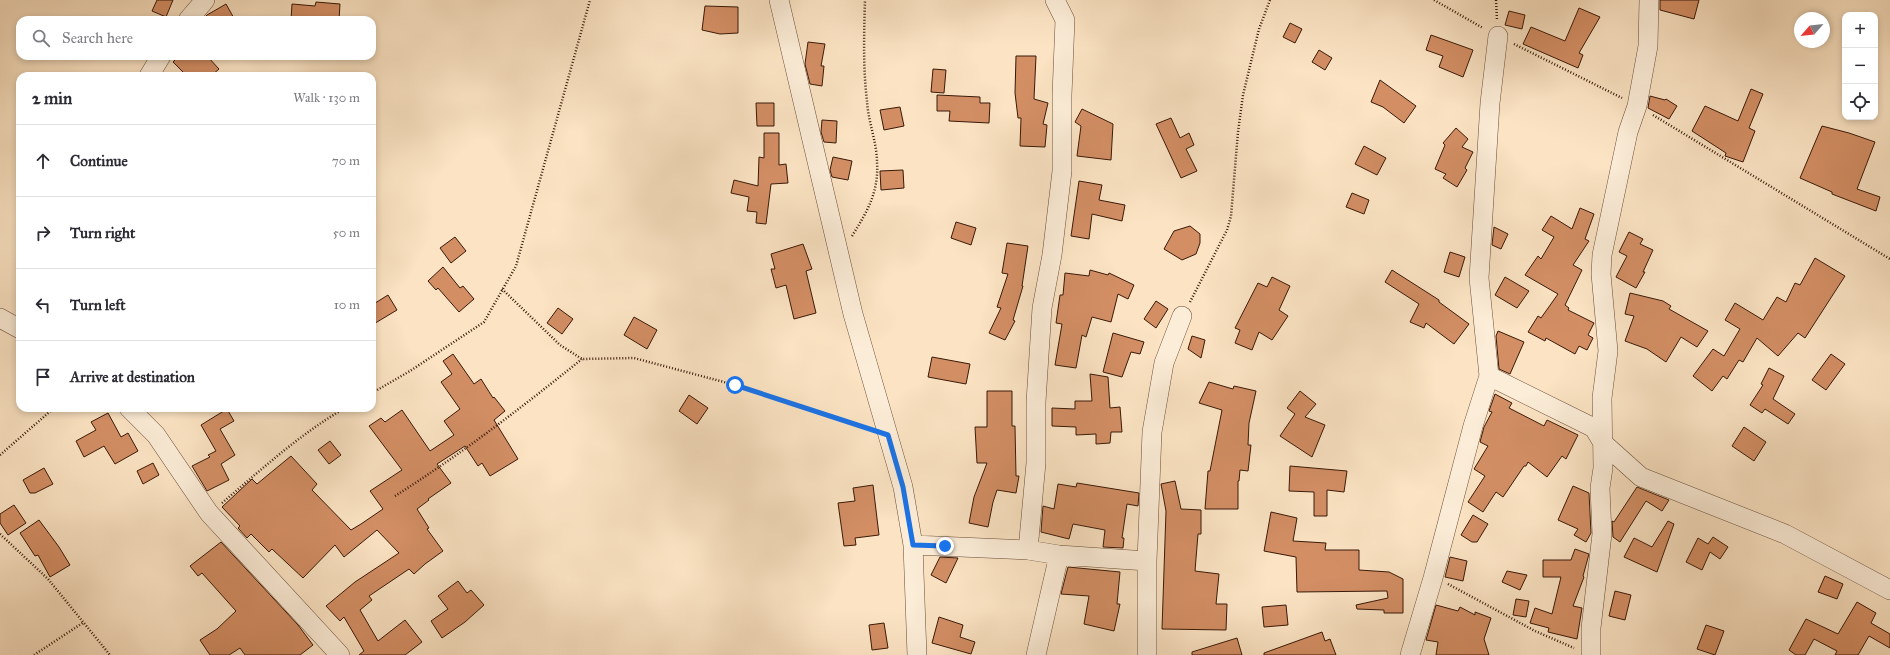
<!DOCTYPE html>
<html lang="en">
<head>
<meta charset="utf-8">
<style>
	:root { --surface:#fff; --page:#f7f7f7; --text:#2b2b33; --muted:#7c7c81; --line:#e1e1e2 }
	body { margin:0; font-family:"IM FELL Great Primer",serif; background:var(--page); color:var(--text) }
	.controls { position:absolute; right:12px; top:12px; display:grid; overflow:hidden; border-radius:8px; box-shadow:0 2px 6px #0003 }
	.controls button { width:36px; height:36px; display:grid; place-items:center; padding:0; border:0; border-bottom:1px solid var(--line); background:var(--surface); color:var(--text); font:20px sans-serif }
	.compass { position:absolute; left:1794px; top:12px; width:36px; height:36px; border-radius:50%; background:var(--surface); box-shadow:0 2px 6px #0003; rotate:243deg }
	.stop { position:absolute; width:12px; height:12px; margin:-9px; border:3px solid #1a73e8; border-radius:50%; background:#fff }
	.stop.end { background:#1a73e8; border-color:#fff; box-shadow:0 1px 4px #0008 }
	.list { margin:0; padding:0; list-style:none }
	h2 { display:flex; justify-content:space-between; align-items:center; height:52px; margin:0; padding:0 16px; font-size:17px }
	h2 small { font-size:13px; font-weight:400; color:var(--muted) }
	.list li { display:grid; grid-template-columns:26px 1fr auto; gap:12px; align-items:center; box-sizing:border-box; height:72px; padding:0 16px; border-top:1px solid var(--line) }
	.list b { display:block; font-size:15px; white-space:nowrap }
	.list em { font-size:13px; font-style:normal; color:var(--muted) }
	.icon { flex:none; width:22px; height:22px; fill:none; stroke:currentColor; stroke-width:2; stroke-linecap:round; stroke-linejoin:round }
	.map { position:relative; flex:none; width:1890px; height:655px; overflow:hidden }
	.search { position:absolute; background:var(--surface); box-shadow:0 2px 6px #0003; left:16px; top:16px; width:360px; height:44px; display:flex; align-items:center; gap:10px; box-sizing:border-box; padding:0 14px; border-radius:12px; color:var(--muted); font-size:15px }
	.panel { position:absolute; background:var(--surface); box-shadow:0 2px 6px #0003; left:16px; top:72px; width:360px; height:340px; border-radius:12px }
	.map>svg:first-child { display:block }
	.building { fill:#d38e64; stroke:#391908 }
	.lines { fill:none; stroke-linecap:round; stroke-linejoin:round }
	.minor-casing { stroke:#6a4c37; stroke-width:20 }
	.path { stroke:#391908; stroke-width:2.5; stroke-dasharray:1 2; stroke-linecap:butt }
	.minor { stroke:#fcedd8; stroke-width:19 }
	.route { stroke:#1a73e8; stroke-width:5 }
</style>
</head>
<body>
<div class="map">
<svg width="1890" height="655" viewBox="0 0 1890 655">
	<rect width="100%" height="100%" fill="#fbe3c3"/>
	<filter id="stains"><feTurbulence type="fractalNoise" baseFrequency=".005" numOctaves="4"/><feColorMatrix values="0 0 0 0 .2 0 0 0 0 .09 0 0 0 0 .02 0 0 0 .5 -.17"/></filter>
	<radialGradient id="worn" r=".72"><stop offset=".6" stop-color="#630" stop-opacity="0"/><stop offset="1" stop-color="#630" stop-opacity=".3"/></radialGradient>
	<!-- building -->
	<path class="building" d="M157,0H173L166,17L152,11Z
		M1660,0H1699L1694,19L1660,10Z
		M316,2L340,4L339,20H291L292,4L315,6Z
		M226,4L235,20H202L207,15Z
		M705,6L738,7V33L720,34L702,30Z
		M1579,8L1600,17L1579,53L1583,55L1578,68L1523,44L1531,27L1565,41Z
		M1509,11L1525,15L1522,29L1505,25Z
		M1290,23L1302,29L1295,43L1283,37Z
		M1431,35L1473,50L1463,77L1439,67L1443,56L1426,50Z
		M808,42L825,44L821,66H824L822,86L810,84L805,64Z
		M1319,50L1332,58L1325,70L1312,62Z
		M179,56H207L219,69L211,76H187L173,62Z
		M1016,56H1036L1034,99L1048,103L1043,124L1047,125L1045,147L1020,146L1021,118H1018L1015,93Z
		M933,69L946,70L944,93L931,92Z
		M1380,80L1416,106L1404,123L1383,107L1371,102Z
		M1751,89L1763,94L1749,128L1755,131L1743,162L1725,156L1726,153L1692,131L1705,106L1738,121Z
		M937,95L980,97V103H990L989,123L949,121L950,111H937Z
		M1650,96L1665,100L1666,99L1677,106L1669,119L1648,108Z
		M756,103H774V126H757Z
		M900,107L904,126L884,130L880,110Z
		M1082,109L1113,124L1111,160L1077,156L1081,126L1075,122Z
		M1171,118L1180,138L1189,133L1194,145L1186,149L1197,171L1181,178L1156,124Z
		M822,120L837,121L836,143L824,142L821,132Z
		M1822,126L1849,133L1875,142L1857,189L1880,197L1876,211L1832,194V192L1800,178Z
		M1456,128L1468,139L1462,147L1473,152L1465,168L1467,170L1457,187L1443,178L1446,174L1435,169L1445,145L1443,143Z
		M764,133H779V165L786,164L788,183L771,184L766,224L756,223L757,212L747,211L749,197L731,193L734,180L758,186L759,157L764,158Z
		M1364,146L1386,158L1377,175L1355,164Z
		M833,157L852,161L848,180L832,177L830,170Z
		M903,170L904,188L881,190L880,171Z
		M1079,181L1102,185L1099,200L1125,205L1122,221L1092,214L1089,239L1071,236Z
		M1352,193L1369,200L1364,214L1346,207Z
		M1580,208L1594,214L1585,239L1589,241L1573,265L1582,270L1565,305L1569,308L1568,310L1594,323L1588,335L1593,338L1587,350L1579,346L1575,354L1546,338L1545,341L1528,332L1538,316L1541,318L1558,294L1525,275L1538,256L1541,259L1554,237L1542,230L1551,216L1572,229Z
		M956,222L976,228L971,245L951,238Z
		M1190,226L1200,234V243L1196,254L1182,260L1164,249L1174,231Z
		M1494,227L1508,234L1501,249L1492,245Z
		M1629,232L1643,239L1640,244L1653,250L1643,272H1645L1636,288L1616,277L1627,256L1619,252Z
		M455,237L466,251L451,263L440,248Z
		M1007,243L1028,246L1022,286H1023L1013,320L1015,321L1005,340L989,333L1001,308L997,307L1008,274L1002,273Z
		M803,244L812,269L806,271L816,313L794,319L786,285L776,288L771,269H775L771,254Z
		M1450,252L1465,257L1459,277L1444,272Z
		M1815,258L1845,276L1805,338L1798,333L1778,356L1757,338L1743,362L1739,360L1727,379L1723,376L1712,391L1693,376L1713,349L1724,356L1740,329L1725,320L1735,303L1763,320L1777,297L1786,302L1795,283L1800,285Z
		M443,267L460,288L463,286L474,299L459,312L438,288L436,290L428,281Z
		M1090,270L1108,275L1109,273L1134,285L1128,299L1118,294L1111,322L1092,317L1086,337L1082,335L1076,368L1055,365L1062,324L1056,323L1060,295H1063L1065,273L1089,276Z
		M1392,270L1439,300V302L1469,324L1454,344L1426,323L1424,328L1410,322L1419,304L1385,282Z
		M1272,277L1290,286L1279,310L1288,316L1272,340L1259,332L1252,350L1235,343L1240,330L1235,328L1258,283L1267,287Z
		M1505,277L1529,291L1517,308L1495,295Z
		M1630,293L1663,301L1671,306L1669,309L1708,331L1697,347L1681,337L1666,362L1647,349L1625,341L1634,316L1625,314Z
		M388,295L397,310L372,325V305Z
		M1156,301L1168,309L1156,328L1144,319Z
		M558,308L573,319L562,334L547,323Z
		M634,317L657,330L647,349L624,335Z
		M1498,331L1524,342L1510,374L1499,369L1496,336Z
		M1113,333L1144,342L1140,354L1131,352L1122,377L1103,372Z
		M1192,336L1205,340L1201,358L1188,349Z
		M453,354L474,384L481,379L493,398L494,397L505,411L494,420L518,459L490,476L482,463L478,466L465,446L437,464L451,483L428,499L429,500L417,509L429,528L427,529L443,551L425,564L414,574L409,569L369,596L372,600L360,610L378,641L405,620L422,642L405,655H359L364,651L344,617L340,621L326,606L355,582L399,553L377,530L344,557L335,545L303,578L272,549L269,552L251,534L247,538L238,528L240,526L222,507L252,479L257,484L291,456L317,484L312,490L351,530L361,524L383,509L370,491L402,470L369,426L381,418L385,422L402,410L430,451L454,435L444,421L460,409L441,382L452,374L443,361Z
		M1831,354L1845,364L1826,390L1812,380Z
		M932,357L970,364L966,384L928,377Z
		M1769,368L1784,376L1773,399L1795,414L1788,424L1765,409L1762,413L1750,405L1763,385L1761,384Z
		M1090,374L1108,377L1110,408L1120,407L1122,432H1111L1110,443L1096,444V434L1076,435V427L1052,426V408L1075,409V401H1092Z
		M1209,382L1233,389L1234,386L1256,391L1249,423L1248,445H1251L1248,471L1240,470L1239,481H1238V509H1205L1208,471H1210L1222,410L1199,403Z
		M987,391H1012V426H1015L1016,476H1019L1016,493L997,490L993,502L988,527L969,523L974,497L987,463H977L975,427H987Z
		M1300,391L1316,404L1305,417L1325,425L1312,457L1280,436L1295,414L1287,408Z
		M1495,394L1512,403L1509,408L1544,426L1547,420L1578,435L1566,459L1562,456L1547,477L1528,462L1526,466H1524L1503,497L1496,492L1483,512L1468,502L1485,476L1474,469L1488,446L1480,442L1484,427L1492,412L1489,411Z
		M689,395L708,408L697,424L679,411Z
		M227,409L234,421L220,429L235,455L221,464L229,480L207,491L192,466L210,457L208,455L216,451L201,425Z
		M108,413L121,437L128,433L138,451L115,464L104,446L84,457L76,441L96,430L91,422Z
		M1744,427L1766,442L1754,461L1732,446Z
		M330,441L341,455L329,464L318,450Z
		M153,463L159,475L143,484L137,471Z
		M1290,466L1347,471L1344,492L1327,490V516H1314V492L1289,491Z
		M44,468L53,484L35,493H30L23,480Z
		M1175,481L1181,509L1201,510V534H1198L1195,571L1219,574L1216,604H1227L1226,630L1162,629L1166,511L1161,484Z
		M1077,483L1139,493L1138,506L1127,504L1122,538H1124L1123,548L1103,547L1105,530L1073,524L1069,539L1041,532L1043,506L1054,509L1058,484L1076,487Z
		M873,485L879,535L855,538L856,545L844,546L838,503L855,501L853,488Z
		M1573,486L1589,493L1591,533L1586,542L1574,535L1578,529L1558,520Z
		M1637,487L1669,500L1662,511L1646,501L1620,542L1613,537L1612,521L1614,522Z
		M14,505L26,523L8,535L0,523V514Z
		M1271,512L1297,518L1293,541L1326,543L1325,550H1359V570L1389,572L1403,579V613H1384V610L1357,609L1356,605L1388,598L1387,591L1297,592L1296,557L1264,551Z
		M1473,515L1488,524L1477,542H1472L1461,535Z
		M39,520L59,547L70,565L50,577L38,555L35,556L20,533Z
		M1668,521L1674,524L1657,572L1624,557L1634,538L1652,547Z
		M1713,537L1728,547L1720,559L1710,552L1702,570L1686,562L1698,538L1708,544Z
		M221,542L298,625L313,645L300,655H245L240,648L229,655H210L200,640L217,629L236,611L202,573L198,576L190,566Z
		M1575,549L1589,554L1583,576L1584,577L1573,606L1582,608L1577,639L1548,632L1549,628L1530,623L1535,608L1552,614L1561,577H1543V560H1571Z
		M940,557L958,558L946,583L931,575Z
		M1450,557L1467,561L1463,581L1445,577Z
		M1068,567L1120,572L1117,604H1120L1114,631L1084,624L1089,596L1061,594Z
		M1507,571L1527,575L1520,590L1502,582Z
		M1825,576L1843,584L1837,599L1818,592Z
		M458,581L467,593L471,590L484,605L465,622L442,638L431,621L448,609L438,596Z
		M1615,591L1631,595L1625,620L1609,616Z
		M1516,599L1529,601L1526,617L1513,615Z
		M1857,602L1876,613L1871,623L1890,634V648L1869,636L1858,655H1835L1837,651L1814,639L1805,655H1796L1789,650L1806,619L1838,634Z
		M1286,605L1288,625L1264,627L1262,607Z
		M1436,605L1458,611L1460,607L1475,615V612L1491,618L1484,639L1489,655H1436L1438,642L1426,640Z
		M939,617L963,625L960,637L975,642L971,654L932,643Z
		M884,623L888,648L872,650L869,625Z
		M1706,625L1724,631L1715,655L1697,649Z
		M1322,632L1325,641L1330,639L1336,655H1264V653Z
		M1237,638L1242,655H1192V652Z"/>
	<g class="lines">
		<!-- minor casing -->
		<g class="minor-casing">
			<path id="minor" d="M779,0L853,314L903,487L913,545L917,655
				M188,20L205,0
				M149,76L161,56
				M0,318L20,329
				M1489,376L1594,428L1603,443L1641,477L1785,534L1890,590
				M129,408L156,435L209,513L340,655
				M913,545L1028,550L1059,555L1147,561
				M1028,550L1036,463V402L1042,308L1052,255L1062,171V95L1065,20L1055,0
				M1036,655L1059,555
				M1147,655V561L1152,432L1164,363L1182,316
				M1410,655L1433,578L1473,426L1489,376L1479,278L1490,103L1498,36
				M1591,655V628L1602,534L1600,488L1603,468L1602,398L1608,351L1601,274L1602,255L1628,132L1637,106L1648,46L1649,0"/>
		</g>
		<!-- path -->
		<path class="path" d="M1434,0L1483,28
			M1496,0L1497,20
			M1514,44L1622,98
			M1653,115L1890,259
			M852,236C867,212 879,192 877,162C877,143 868,121 867,101C863,68 864,34 865,0
			M502,289L560,345L582,359L634,358L735,385L868,428
			M1190,302L1227,230L1231,216L1238,132L1243,95L1259,29L1270,0
			M372,393L410,371L484,322L516,266L590,0
			M0,455L54,408
			M395,496C460,455 521,408 582,359
			M222,503C262,469 300,434 345,408
			M0,534L48,579L110,655
			M1448,584L1535,631L1574,648
			M34,655L84,622"/>
		<!-- minor -->
		<use href="#minor" class="minor"/>
	</g>
	<g class="lines">
		<!-- route -->
		<path class="route" d="M735,385L888,435L903,487L913,545L945,546"/>
	</g>
	<rect width="100%" height="100%" filter="url(#stains)"/>
	<rect width="100%" height="100%" fill="url(#worn)"/>
</svg>
<div class="controls">
<button>+</button>
<button>−</button>
<button><svg class="icon" aria-label="locate" viewBox="0 0 24 24"><circle cx="12" cy="12" r="6"/><path d="M12 2v4M12 18v4M2 12h4M18 12h4"/></svg></button>
</div>
<svg class="compass" viewBox="-18 -18 36 36"><path d="M0-13l5 13h-10z" fill="#e53935"/><path d="M0 13l5-13h-10z" fill="#7c7c81"/></svg>
<div class="stop" style="left:735px;top:385px"></div>
<div class="stop end" style="left:945px;top:546px"></div>
<div class="search"><svg class="icon" aria-label="search" viewBox="0 0 24 24"><circle cx="10" cy="10" r="6"/><path d="M15 15l6 6"/></svg>Search here</div>
<section class="panel">
<h2>2 min<small>Walk · 130 m</small></h2>
<ul class="list">
<li><svg class="icon" aria-label="ahead" viewBox="0 0 24 24"><path d="M12 20V5M6 11l6-6 6 6"/></svg><div><b>Continue</b></div><em>70 m</em></li>
<li><svg class="icon" aria-label="right" viewBox="0 0 24 24"><path d="M7 20v-9h11M14 6l5 5-5 5"/></svg><div><b>Turn right</b></div><em>50 m</em></li>
<li><svg class="icon" aria-label="left" viewBox="0 0 24 24"><path d="M17 20v-9H6M10 6l-5 5 5 5"/></svg><div><b>Turn left</b></div><em>10 m</em></li>
<li><svg class="icon" aria-label="arrive" viewBox="0 0 24 24"><path d="M6 21V4h12l-3 4 3 4H6"/></svg><div><b>Arrive at destination</b></div></li>
</ul>
</section>
</div>
</body>
</html>
